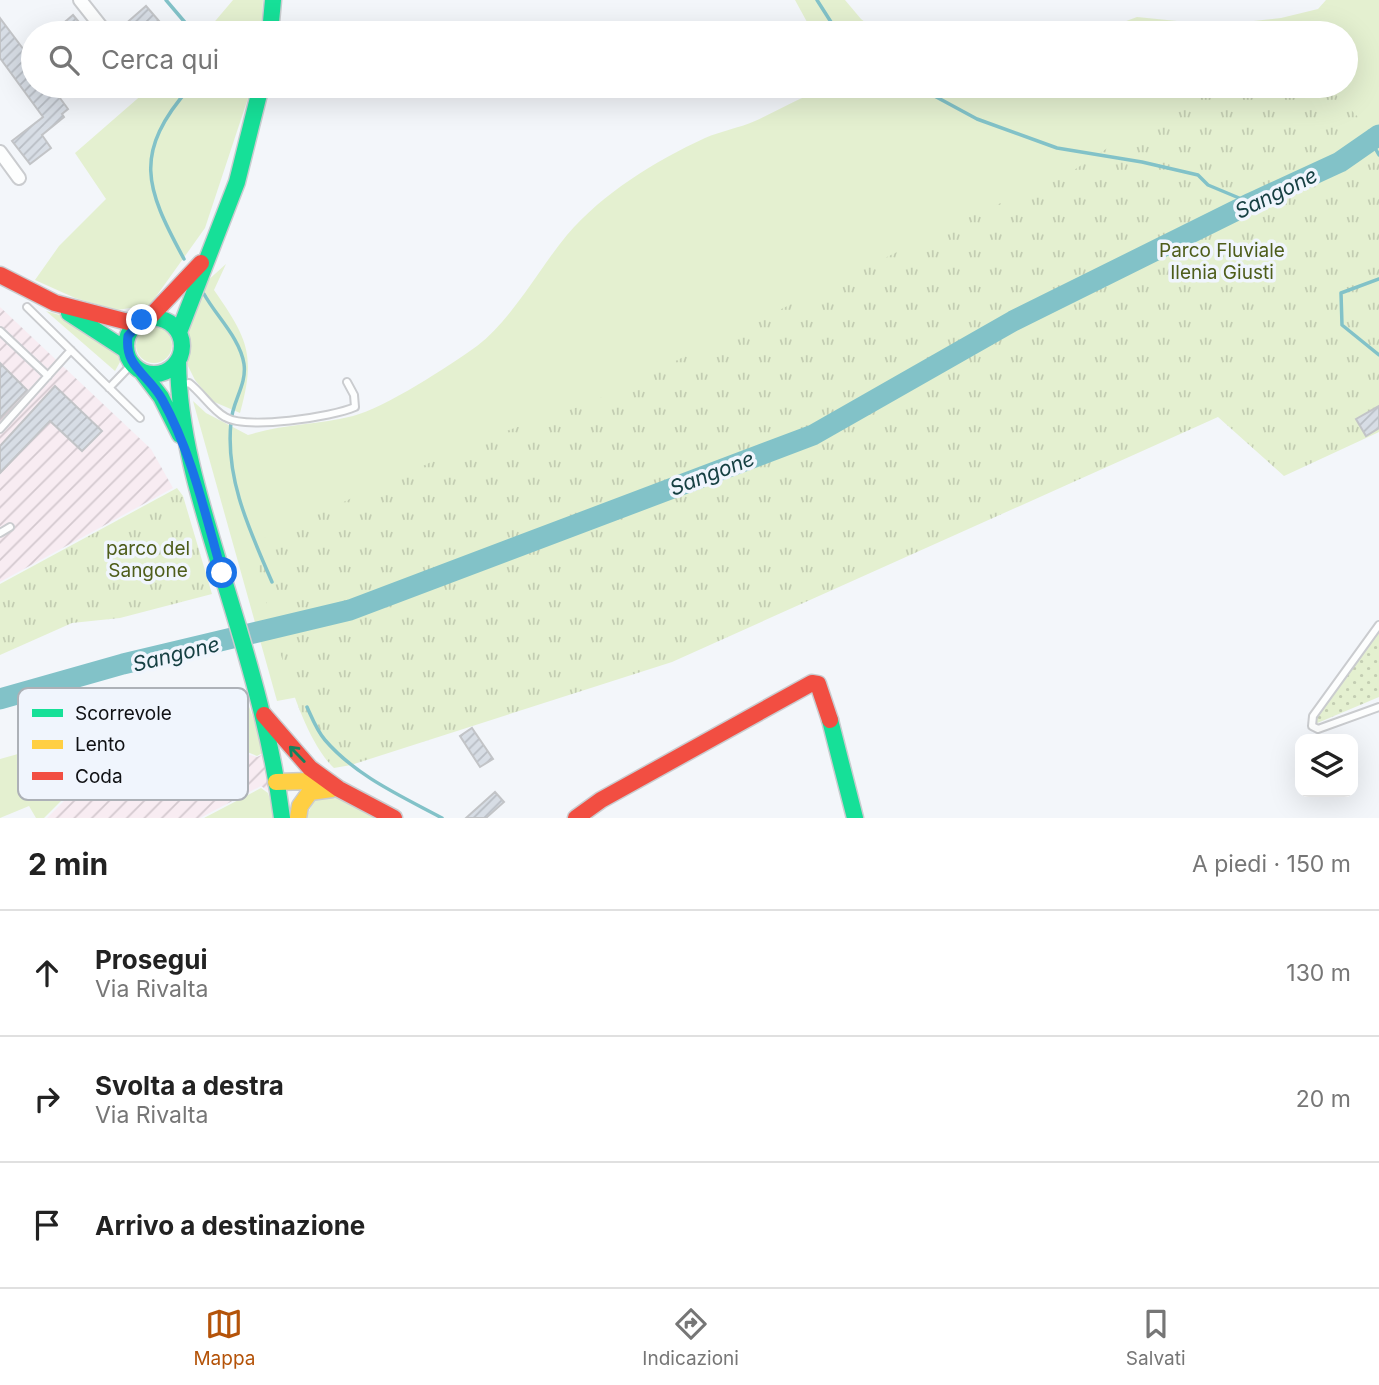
<!DOCTYPE html>
<html lang="it">
<head>
<meta charset="utf-8">
<style>
	:root { --surface:#fff; --page:#f6f6f6; --text:#222; --muted:#767676; --line:#e0e0e0; --accent:#b45309 }
	body { margin:0; font-family:Inter,sans-serif; background:var(--page); color:var(--text) }
	.controls { position:absolute; right:21px; bottom:21px; display:grid; overflow:hidden; border-radius:14px; box-shadow:0 7px 28px #0002 }
	.controls button { width:63px; height:63px; display:grid; place-items:center; padding:0; border:0; border-bottom:2px solid var(--line); background:var(--surface); color:var(--text); font:35px sans-serif }
	.stop { position:absolute; width:21px; height:21px; margin:-16px; border:5px solid #1a73e8; border-radius:50%; background:#fff }
	.stop.end { background:#1a73e8; border-color:#fff; box-shadow:0 2px 7px #0008 }
	.list { margin:0; padding:0; list-style:none }
	h2 { display:flex; justify-content:space-between; align-items:center; height:91px; margin:0; padding:0 28px; font-size:30px }
	h2 small { font-size:23px; font-weight:400; color:var(--muted) }
	.list li { display:grid; grid-template-columns:46px 1fr auto; gap:21px; align-items:center; box-sizing:border-box; height:126px; padding:0 28px; border-top:2px solid var(--line) }
	.list b { display:block; font-size:26px; white-space:nowrap }
	.list p { margin:0; font-size:23px; white-space:nowrap; color:var(--muted) }
	.list em { font-size:23px; font-style:normal; color:var(--muted) }
	.icon { flex:none; width:38px; height:38px; fill:none; stroke:currentColor; stroke-width:2; stroke-linecap:round; stroke-linejoin:round }
	.map { position:relative; flex:none; width:1379px; height:818px; overflow:hidden }
	.search { position:absolute; background:var(--surface); box-shadow:0 7px 28px #0002; left:21px; right:21px; top:21px; height:77px; display:flex; align-items:center; gap:18px; box-sizing:border-box; padding:0 24px; border-radius:38px; color:var(--muted); font-size:26px }
	.sheet { height:469px; background:var(--surface) }
	nav { display:flex; justify-content:space-around; align-items:center; box-sizing:border-box; height:98px; border-top:2px solid var(--line); background:var(--surface); font-size:19px; color:var(--muted) }
	nav a { display:grid; justify-items:center; gap:4px }
	nav .on { color:var(--accent) }
	.map>svg:first-child { display:block }
	.industrial { fill:url(#industrial-furrows) }
	.grass { fill:#e4f0d0 }
	.park { fill:url(#park-tufts) }
	.garden { fill:url(#garden-dots) }
	.lines { fill:none; stroke-linecap:round; stroke-linejoin:round }
	.stream { stroke:#82c2c8; stroke-width:3.5 }
	.river { stroke:#82c2c8; stroke-width:21 }
	.building { fill:url(#building-hatch); stroke:#c2c4c7; stroke-width:2 }
	.lane-casing { stroke:#cacccf; stroke-width:10 }
	.street-casing { stroke:#cacccf; stroke-width:16 }
	.fast-casing { stroke:#cacccf; stroke-width:19 }
	.slow-casing { stroke:#cacccf; stroke-width:19 }
	.jam-casing { stroke:#cacccf; stroke-width:19 }
	.lane { stroke:#fdfefe; stroke-width:6 }
	.street { stroke:#fdfefe; stroke-width:12 }
	.fast { stroke:#16e098; stroke-width:16 }
	.slow { stroke:#ffcf43; stroke-width:16 }
	.jam { stroke:#f24e42; stroke-width:16 }
	.oneway { stroke:#13835d }
	.route { stroke:#1a73e8; stroke-width:9 }
	.labels { text-anchor:middle; dominant-baseline:central; stroke-width:7; stroke-linejoin:round; paint-order:stroke }
	.park-label { font-size:19px; fill:#4e5d1a; stroke:#f0f5fd }
	.water-label { font-size:21px; font-style:italic; fill:#164043; stroke:#f0f5fd }
	.key { fill:#f0f5fd; stroke:#adb1b7; stroke-width:2 }
	.key-label { font-size:19px; fill:#101114 }
</style>
</head>
<body>
<div class="map">
<svg width="1379" height="818" viewBox="0 0 1379 818">
	<defs>
		<pattern id="industrial-furrows" width="10" height="10" patternUnits="userSpaceOnUse" patternTransform="scale(1.75)"><rect width="10" height="10" fill="#f8ecf2"/><path d="M-1 1l2-2M0 10L10 0M9 11l2-2" fill="none" stroke="#d4c9cf"/></pattern>
		<pattern id="park-tufts" width="24" height="20" patternUnits="userSpaceOnUse" patternTransform="scale(1.75)"><rect width="24" height="20" fill="#e4f0d0"/><path d="M3 7l-1-3M5 7V3M7 7l1-3M15 17l-1-3M17 17v-4M19 17l1-3" fill="none" stroke="#c3cdb2"/></pattern>
		<pattern id="garden-dots" width="8" height="8" patternUnits="userSpaceOnUse" patternTransform="scale(1.75)"><rect width="8" height="8" fill="#e4f0d0"/><path d="M2 2h.1M6 6h.1" fill="none" stroke="#c3cdb2" stroke-width="1.8" stroke-linecap="round"/></pattern>
		<pattern id="building-hatch" width="6" height="6" patternUnits="userSpaceOnUse" patternTransform="scale(1.75)"><rect width="6" height="6" fill="#d7dde5"/><path d="M-1 1l2-2M0 6l6-6M5 7l2-2" fill="none" stroke="#b8bdc4"/></pattern>
	</defs>
	<rect width="100%" height="100%" fill="#f3f6fa"/>
	<!-- industrial -->
	<path class="industrial" d="M0,307L151,449L173,488L0,582Z
		M209,730L214,740L230,749L257,757L266,753L270,792L261,786L200,818H47L71,794L147,757L194,748L189,739Z"/>
	<!-- grass -->
	<path class="grass" d="M233,0H263L261,33H205Z
		M795,0H845L861,19L879,33H813Z
		M1326,0H1379V261L309,695L277,701L193,401L206,413L248,435C282,424 318,425 353,416C385,408 449,366 477,346C513,318 538,270 567,235C603,193 655,161 705,138C721,131 739,128 755,121C781,109 804,95 832,86H1346V33H1094L1137,17L1217,25L1281,18L1318,9Z
		M152,86H252L205,228L150,305L117,310L75,298L35,280L59,246L106,199L75,153Z
		M226,264L214,290C248,339 256,355 240,413L212,401L195,380L186,362L188,319L206,282Z
		M46,311L63,316L116,351L120,362L115,371Z
		M136 345a18 18 0 1 1 36 0a18 18 0 1 1-36 0Z
		M243,691L266,751L257,756L215,739L209,727L186,738L191,746L146,755L70,792L44,818H36L29,806L0,818V759Z
		M261,788L268,793L276,818H204Z
		M338,796L380,818H306L314,800Z"/>
	<!-- park -->
	<path class="park" d="M1202,86H1327L1379,138V432L1284,476L1218,417L672,662L351,765L334,768C293,729 268,602 251,544L482,439L590,403L950,226L1074,170Z
		M177,488L183,496L212,594L120,618L72,623L0,655V584Z"/>
	<!-- garden -->
	<path class="garden" d="M1379,625V697L1315,724L1314,716Z"/>
	<g class="lines">
		<!-- stream -->
		<path class="stream" d="M166,0L194,33
			M817,0L838,33
			M916,86L977,119L1057,148L1142,162L1198,175L1208,185L1251,203
			M1371,141L1379,155
			M184,259C145,187 132,153 191,86
			M1379,279L1341,293L1342,325L1379,355
			M204,294C216,316 240,338 244,364C247,385 232,402 231,422C225,479 250,531 272,582
			M307,707C312,718 317,731 325,740C356,776 401,796 442,818"/>
		<!-- river -->
		<path class="river" d="M0,699L123,664L350,610L813,435L1013,321L1251,203L1340,162L1379,135"/>
	</g>
	<!-- building -->
	<path class="building" d="M146,6L166,29L160,33H129L123,26Z
		M73,15L88,33H52Z
		M0,18L33,62V86H51L68,109L62,114L64,117L42,135L51,148L30,164L12,141L43,117L0,58Z
		M0,363L27,390L0,418Z
		M55,386L102,431L82,451L50,421L0,473V446Z
		M1379,406V428L1366,436L1356,419Z
		M472,728L493,759L480,767L460,736Z
		M495,792L504,802L486,818H466Z"/>
	<g class="lines">
		<!-- lane casing -->
		<g class="lane-casing">
			<path id="lane" d="M27,307L140,418
				M0,331L48,376
				M180,385L189,383C202,393 212,410 225,417C247,430 332,417 355,407L354,395L347,382
				M109,388L132,364
				M0,429L71,350
				M0,533L10,527
				M1379,625L1313,716L1312,726L1318,729L1379,707"/>
		</g>
		<!-- street casing -->
		<g class="street-casing">
			<path id="street" d="M80,0L106,33
				M0,152L19,178"/>
		</g>
		<!-- fast casing -->
		<g class="fast-casing">
			<path id="fast" d="M270,33L273,0
				M69,313L126,350
				M126 346a28 28 0 1 1 56 0a28 28 0 1 1-56 0Z
				M179,332L237,182L261,86
				M178,362C179,441 205,516 227,590C250,665 272,740 282,818
				M142,372L161,397L180,435
				M830,720L855,818"/>
		</g>
		<!-- slow casing -->
		<g class="slow-casing">
			<path id="slow" d="M276,782L310,781L329,786
				M298,818L300,806L310,792L332,789"/>
		</g>
		<!-- jam casing -->
		<g class="jam-casing">
			<path id="jam" d="M0,275L55,303L136,324
				M149,318L201,263
				M264,715L310,768L339,789L394,818
				M576,818L601,800L812,683L818,684L830,720"/>
		</g>
		<!-- lane -->
		<use href="#lane" class="lane"/>
		<!-- street -->
		<use href="#street" class="street"/>
		<!-- fast -->
		<use href="#fast" class="fast"/>
		<!-- slow -->
		<use href="#slow" class="slow"/>
		<!-- jam -->
		<use href="#jam" class="jam"/>
	</g>
	<!-- one-way arrows -->
	<defs><path id="oneway-shaft" d="M-6 0H5M1.5-3L5.5 0L1.5 3" fill="none" stroke-width="1.6" stroke-linecap="round" stroke-linejoin="round" transform="scale(1.75)"/></defs>
	<use class="oneway" href="#oneway-shaft" transform="translate(297 754) rotate(-134)"/>
	<g class="lines">
		<!-- route -->
		<path class="route" d="M142,320L128,336C124,367 148,374 162,399C192,453 205,514 222,573"/>
	</g>
	<g class="labels">
		<!-- park labels -->
		<g class="park-label">
			<text x="1222" y="250">Parco Fluviale<tspan x="1222" dy="22">Ilenia Giusti</tspan></text>
			<text x="148" y="548">parco del<tspan x="148" dy="22">Sangone</tspan></text>
		</g>
		<!-- water labels -->
		<g class="water-label">
			<text transform="translate(1276 193) rotate(-26)">Sangone</text>
			<text transform="translate(712 473) rotate(-21)">Sangone</text>
			<text transform="translate(176 654) rotate(-14)">Sangone</text>
		</g>
	</g>
	<!-- legend -->
	<rect x="18" y="688" width="230" height="112" rx="10" class="key"/>
	<rect x="32" y="709" width="31" height="8" fill="#16e098"/>
	<rect x="32" y="740" width="31" height="9" fill="#ffcf43"/>
	<rect x="32" y="772" width="31" height="8" fill="#f24e42"/>
	<g class="key-label">
		<text x="75" y="720">Scorrevole</text>
		<text x="75" y="751">Lento</text>
		<text x="75" y="783">Coda</text>
	</g>
</svg>
<div class="controls">
<button><svg class="icon" aria-label="layers" viewBox="0 0 24 24"><path d="M12 4l9 5-9 5-9-5zM3 14l9 5 9-5"/></svg></button>
</div>
<div class="stop" style="left:222px;top:573px"></div>
<div class="stop end" style="left:142px;top:320px"></div>
<div class="search"><svg class="icon" aria-label="search" viewBox="0 0 24 24"><circle cx="10" cy="10" r="6"/><path d="M15 15l6 6"/></svg>Cerca qui</div>
</div>
<section class="sheet">
<h2>2 min<small>A piedi · 150 m</small></h2>
<ul class="list">
<li><svg class="icon" aria-label="ahead" viewBox="0 0 24 24"><path d="M12 20V5M6 11l6-6 6 6"/></svg><div><b>Prosegui</b><p>Via Rivalta</p></div><em>130 m</em></li>
<li><svg class="icon" aria-label="right" viewBox="0 0 24 24"><path d="M7 20v-9h11M14 6l5 5-5 5"/></svg><div><b>Svolta a destra</b><p>Via Rivalta</p></div><em>20 m</em></li>
<li><svg class="icon" aria-label="arrive" viewBox="0 0 24 24"><path d="M6 21V4h12l-3 4 3 4H6"/></svg><div><b>Arrivo a destinazione</b></div></li>
</ul>
</section>
<nav>
<a class="on"><svg class="icon" aria-label="map" viewBox="0 0 24 24"><path d="M3 6l6-2 6 2 6-2v14l-6 2-6-2-6 2zM9 4v14M15 6v14"/></svg>Mappa</a>
<a><svg class="icon" aria-label="directions" viewBox="0 0 24 24"><path d="M12 3l9 9-9 9-9-9zM9 14v-3h6M13 9l2 2-2 2"/></svg>Indicazioni</a>
<a><svg class="icon" aria-label="saved" viewBox="0 0 24 24"><path d="M7 4h10v16l-5-4-5 4z"/></svg>Salvati</a>
</nav>
</body>
</html>
